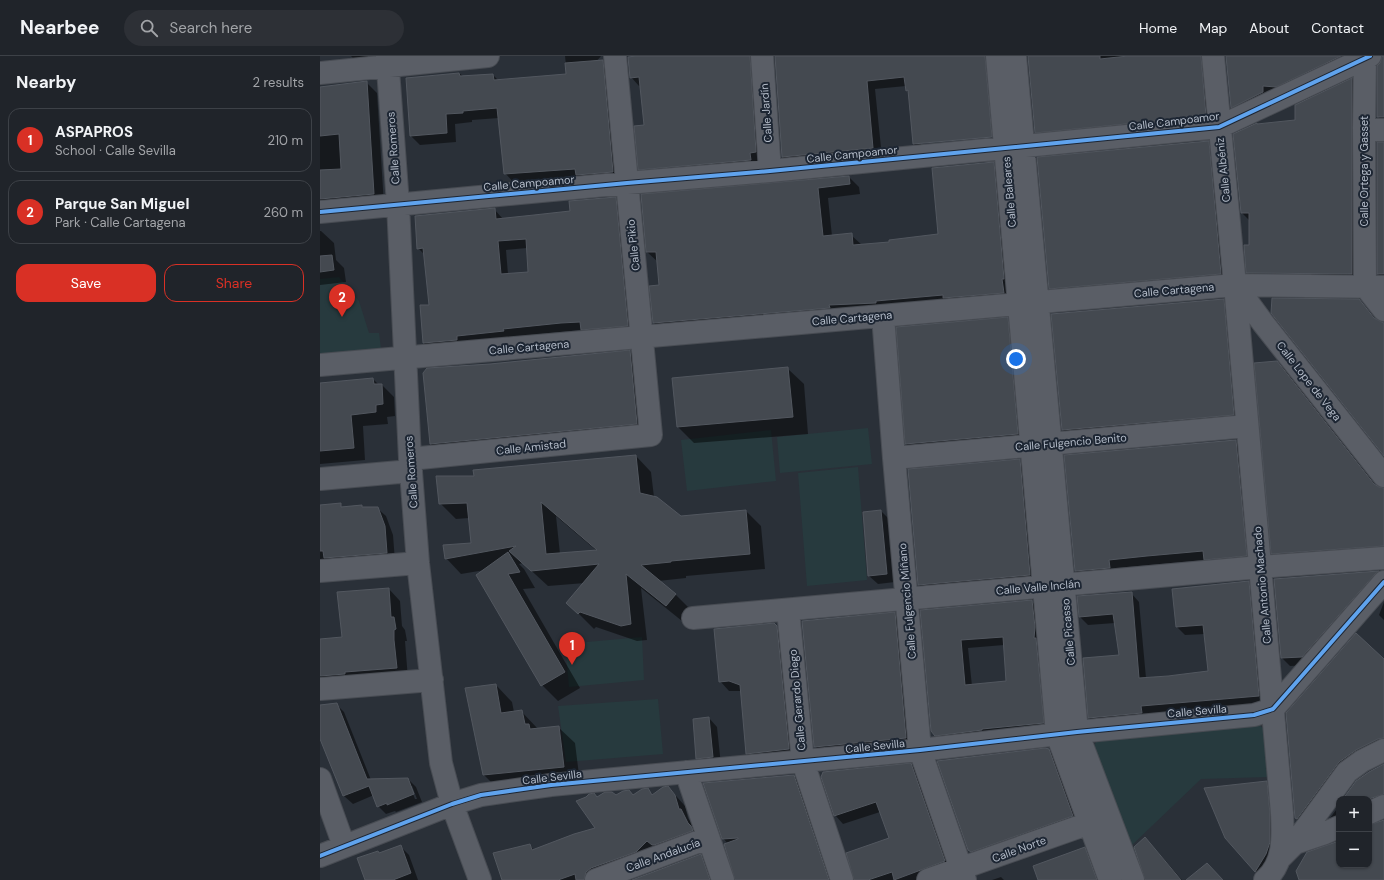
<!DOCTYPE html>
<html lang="en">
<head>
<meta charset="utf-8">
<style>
	:root { --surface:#20242a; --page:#2d3036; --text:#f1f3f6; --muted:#a2a4a8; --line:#3d4147; --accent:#d93025 }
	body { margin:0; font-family:"DM Sans",sans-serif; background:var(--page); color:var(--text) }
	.controls { position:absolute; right:12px; bottom:12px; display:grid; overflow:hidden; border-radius:8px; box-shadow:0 1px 3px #0004 }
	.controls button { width:36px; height:36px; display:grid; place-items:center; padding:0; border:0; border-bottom:1px solid var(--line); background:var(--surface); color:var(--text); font:20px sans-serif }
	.you { position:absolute; left:696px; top:303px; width:14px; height:14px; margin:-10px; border:3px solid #fff; border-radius:50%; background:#1a73e8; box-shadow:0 0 0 6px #1a73e833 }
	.badge { display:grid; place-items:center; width:26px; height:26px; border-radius:50%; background:var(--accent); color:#fff; font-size:13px; font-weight:700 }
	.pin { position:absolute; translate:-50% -33px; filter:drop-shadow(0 1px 2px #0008) }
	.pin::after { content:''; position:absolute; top:21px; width:14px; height:12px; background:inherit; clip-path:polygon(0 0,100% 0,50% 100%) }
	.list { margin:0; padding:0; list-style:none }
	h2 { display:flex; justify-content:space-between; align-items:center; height:52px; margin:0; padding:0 16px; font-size:17px }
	h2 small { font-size:13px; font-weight:400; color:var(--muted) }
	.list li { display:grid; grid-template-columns:26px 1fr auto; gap:12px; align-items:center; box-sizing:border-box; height:64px; margin:0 8px 8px; padding:0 8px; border:1px solid var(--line); border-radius:12px }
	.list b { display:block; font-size:15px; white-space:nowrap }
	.list p { margin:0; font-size:13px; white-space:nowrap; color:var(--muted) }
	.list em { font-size:13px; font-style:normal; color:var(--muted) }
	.actions { display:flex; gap:8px; padding:12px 16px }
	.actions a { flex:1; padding:9px 0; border:1px solid var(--accent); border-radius:12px; text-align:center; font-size:14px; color:var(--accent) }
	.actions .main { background:var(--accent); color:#fff }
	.icon { flex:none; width:22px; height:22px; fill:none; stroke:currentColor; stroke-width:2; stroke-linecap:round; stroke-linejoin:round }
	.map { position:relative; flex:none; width:1064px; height:824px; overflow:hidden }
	header { display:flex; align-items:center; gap:24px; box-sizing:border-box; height:56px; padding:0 20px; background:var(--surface); border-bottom:1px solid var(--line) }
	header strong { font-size:19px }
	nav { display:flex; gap:22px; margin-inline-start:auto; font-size:14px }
	.search { width:280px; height:36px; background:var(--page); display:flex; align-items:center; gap:10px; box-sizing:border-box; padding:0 14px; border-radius:22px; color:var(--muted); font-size:15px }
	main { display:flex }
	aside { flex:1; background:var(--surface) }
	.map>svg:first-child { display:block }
	.green { fill:#273a3e }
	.shadow { fill:#0007; fill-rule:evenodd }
	.building { fill:#444950; stroke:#52575f; fill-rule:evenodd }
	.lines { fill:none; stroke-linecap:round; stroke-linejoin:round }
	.minor-casing { stroke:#484c53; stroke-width:24 }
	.minor { stroke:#5a5e66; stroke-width:22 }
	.cycleway-casing { stroke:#1d2633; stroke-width:6 }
	.cycleway { stroke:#60a3ed; stroke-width:4 }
	.labels { text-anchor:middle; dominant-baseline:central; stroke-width:4; stroke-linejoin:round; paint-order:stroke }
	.street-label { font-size:11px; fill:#b4bcc9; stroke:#1d2633 }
</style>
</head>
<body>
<header>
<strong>Nearbee</strong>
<div class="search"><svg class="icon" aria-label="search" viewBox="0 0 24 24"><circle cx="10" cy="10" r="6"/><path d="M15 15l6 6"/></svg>Search here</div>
<nav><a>Home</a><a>Map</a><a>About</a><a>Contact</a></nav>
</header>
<main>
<aside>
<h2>Nearby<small>2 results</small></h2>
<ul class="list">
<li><span class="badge">1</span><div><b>ASPAPROS</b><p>School · Calle Sevilla</p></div><em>210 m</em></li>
<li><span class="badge">2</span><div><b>Parque San Miguel</b><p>Park · Calle Cartagena</p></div><em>260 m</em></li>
</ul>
<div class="actions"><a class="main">Save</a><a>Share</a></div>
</aside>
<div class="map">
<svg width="1064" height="824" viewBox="0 0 1064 824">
	<rect width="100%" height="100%" fill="#2a3038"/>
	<!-- green -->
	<path class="green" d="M19,221L39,245L49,277H59L61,293L0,300V223Z
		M548,372L552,408L460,417L457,381Z
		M451,374L456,425L367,435L361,384Z
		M538,411L547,524L487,530L478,417Z
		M322,581L324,624L249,631L245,588Z
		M338,643L343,698L246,706L238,650Z
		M937,667L946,675L948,721L881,723L811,790L771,696L777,684Z"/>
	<!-- shadow -->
	<path class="shadow" d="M31,0H53V11L42,12Z
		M245,0H281L276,6L282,5L292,14L302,125L194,127L185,117L179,62L152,64V66L135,68L136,86L100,89L91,80L87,23L139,17L144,21L173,19L178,24L247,19Z
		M328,0H442L444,104L438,105L439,112L328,121L319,113L325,69L321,29L319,30L311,21Z
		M456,0H671L680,89L603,97L594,88L589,37L587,34L586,30L555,33L562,101L471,110L463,101ZM676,79L677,81L601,89V87Z
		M709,0H893L894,68L724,85L716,76Z
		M907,0H1045L920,60L911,51Z
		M1063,0H1064V67L1058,60L1061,7Z
		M1032,23L1040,31V226L936,224L927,216L930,190V165L922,157L914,79L937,68L976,65Z
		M46,26L57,37L64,149L0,156V32Z
		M888,86L897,94L910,226L739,241L730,232Z
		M1064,86V224L1058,218Z
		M673,107L684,117L694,247L344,277L334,267L340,230L338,206L327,196L322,139L529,121L539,131L540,138L508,142L512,180L531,179L542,189L570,187L619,179Z
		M295,142L304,150L316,278L270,282L263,274L250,275L191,281L112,296L104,287L102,250L110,249L105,199L98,192L174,153L183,163L251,156ZM207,192L209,217L188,218L186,194Z
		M0,175H1L14,187L16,204L24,212L26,226L0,229Z
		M903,244L912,252L922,367L751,382L743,374Z
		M1039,244L1058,266L1064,267V398Z
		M687,262L695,271L706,386L595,396L586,388L577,272Z
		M310,295L318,304L325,376L119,396L111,388L104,318L170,309Z
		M957,306L966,315L1058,432L1064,433V498L961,506L952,497Z
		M467,312L484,328L488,378L374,387L358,371Z
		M53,323L59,329H62L74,341L75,360L67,361L68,368L43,370L45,404L0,408V328Z
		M916,385L924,393L935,508L893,512L885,504L797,512L798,520L764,523L756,515Z
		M316,400L331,416L334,441L360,461L426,455L441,470L445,513L366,520V522L338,525L355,538L371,554L362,565L321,532L327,584L317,585L276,571L274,573L248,547L265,527L228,530L203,507L199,508L204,513L215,532L203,533L260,632L238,645L222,629L165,514L141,518L126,502L152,488L149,462L136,463L120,447L155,421ZM236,460L277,495L240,498Z
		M700,404L708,413L719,527L608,537L599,529Z
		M41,450L44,452H57L66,460L73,479L75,505L13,510L6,503L0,504V460Z
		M561,455L569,463L575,526L558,528L549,520Z
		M1058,516L1064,522L990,609L970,610L962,602L955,523Z
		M928,526L937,534L947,648L777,670L769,662L764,603L800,600L795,567L768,569L760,561L811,537L819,546L826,622L889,616L885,578L865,579L857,571Z
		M69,533L80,545L82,570L85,574L87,585H85L88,623L0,624V584L23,582Z
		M711,545L720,553L731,675L624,687L612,674L601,555ZM684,589L688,626L652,630L648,592Z
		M1064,546V564L1059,559Z
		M575,557L583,566L594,690L503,698L495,690Z
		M454,568L466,580L478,702L436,707L427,698L421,635H409L400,625Z
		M1064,605V693L985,771L976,762Z
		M176,629L192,646L194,656L201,655L218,673L238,671L255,687L260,727L180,735L164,719L146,632Z
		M16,648L24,656L51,724L88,723L96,731L102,746L76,756L75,755L66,758L58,750L54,739L33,748L24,740L0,680V650ZM90,730H92L97,743H95Z
		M389,662L397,671L401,709L385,710L377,702Z
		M729,694L737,702L761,768L657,802L649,794Z
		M591,708L600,717L633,813L608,824H535L570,783L560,756L523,768L515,759Z
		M1064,709V749L1049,757V743H1024Z
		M474,720L484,730L515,824H416L408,788L403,782Z
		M946,726L957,736L960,769L944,824L906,782Z
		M348,731L365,750L368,762L382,784L280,824H184L209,789L214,794L276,772L277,742L313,740L327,733L334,740Z
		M1019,750V770L1010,762Z
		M81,791L89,799L98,824H46L58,796L60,798Z
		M765,793L777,805L784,824H719Z
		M835,793L862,824H826Z
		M381,799L391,809L396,824H314Z
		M681,821L684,824H672Z"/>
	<!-- building -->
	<path class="building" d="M316,0H430L436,96L430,97L431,104L318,114L314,70L324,69L319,21L310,22L308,1Z
		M455,0H665L672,81L593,88L588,34L586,35L584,21L547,25L553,92L462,101Z
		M708,0H780V3L808,0H881L886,60L715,77Z
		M906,0H1021L956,31L943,30V36L911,52Z
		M1062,0H1064V61H1057V10L1060,7Z
		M283,4L293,116L256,119L255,113L184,118L177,52L143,55V57L126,58L127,77L90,80L86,22L139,17L140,20L173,18L174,24L246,18L245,7Z
		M1032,22V218L926,217L924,189H929V157H921L913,78L937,67V68L975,64V49Z
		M47,25L54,138L0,143V114L21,113L19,78L0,80V31Z
		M889,85L901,218L729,233L717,101Z
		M1057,86H1064V218H1057Z
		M674,106L684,223H682L684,237L623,242V239L589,242L556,245V247L509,249L510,252L333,267L329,230L339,229L336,196H326L321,138L529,120L530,128L498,132L503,180L532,177L533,189L569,186V184L618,178L612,112Z
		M296,141L308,270L261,274L260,266L241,267L183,273L184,275L137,280V284L103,287L100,249H109L103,192L97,193L95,160L175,152L176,163L214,159L250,155L249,145ZM206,183L208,216L181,218L178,185Z
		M12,199L14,214L0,216V200Z
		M952,242L1039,243L1054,262L1064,267V400L951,257Z
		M904,243L914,359L742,374L731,258Z
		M688,261L698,378L585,388L576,271Z
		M310,294L317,368L110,388L103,317L107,312L170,308Z
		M957,305L1054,428L1059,431L1064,432V490L951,498L934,307Z
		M468,311L473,361L357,371L352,322Z
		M53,322L54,328H62L63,348L56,349V356L31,359L34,392L0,395V327Z
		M916,384L927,500L884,504L883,495L827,500L789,504L790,512L755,515L744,399Z
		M316,399L320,437L337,441L361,460L426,454L430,498L351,505V506L321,509L356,538L346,550L306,518L311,568L301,570L260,556L258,558L246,547L279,508L211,515L189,495L196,490L125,503L123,489L151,487L147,447L119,448L116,420H154L153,414ZM221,446L277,494L226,498Z
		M700,403L710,519L598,529L588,413Z
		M21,447V451L42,449V451H58L65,470L67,497L4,502L3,495H0V449Z
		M561,454L567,518L548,520L543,456Z
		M188,496L200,516L188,518L245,616L221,630L156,519Z
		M1059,515L1055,518L982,601L961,602L954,523Z
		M929,525L939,640L821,650L822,657L768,662L763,602L799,599L793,558L759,561L757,540L812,536L819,622L848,620L888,615L883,569L856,571L852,533Z
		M69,532L71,561H74L76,573L74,574V584L77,612L25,616V618L0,620V583L22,581L17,536Z
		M712,544L715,571L714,582H716L724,667L662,673V674L615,680L611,675L600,554ZM683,581L686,625L645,629L641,584Z
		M575,556L586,682L494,691L482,565Z
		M454,567L457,570L469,693L426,698L420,629L409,625L399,626L394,573Z
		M1036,577L1064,603V682L1058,683L1036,694L1019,706L977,763L975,762L966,657Z
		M176,628L181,657L202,654L205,668H209L210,673L239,670L244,711L163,719L145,632Z
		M17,647L47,723L88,722L94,738L67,749V747L57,751L49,730L23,740L0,683V649Z
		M389,661L393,701L376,703L373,663Z
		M725,692L729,693L753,760L651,796L648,794L617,705Z
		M591,707L625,805L574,824L572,816L548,824H534L526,797L569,782L556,746L514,760L501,721L503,716Z
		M1064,708V738L1049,743H1023L1036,725L1049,716Z
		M474,719L509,824H415L404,788L418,783V782L402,783L383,727Z
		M947,725L950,758V786L946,798L935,816L905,782L884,732Z
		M348,730L355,739L359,753H361L368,767L371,770L373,774L372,775L334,789H332L327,785L316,796L271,812L266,816L264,824H256L255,818L238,824H182L173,797L210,788L212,794L254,778L275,772L256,745L266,741L269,738L274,737L277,741L285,736H292L296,739L303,735L309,734L313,739L322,733L328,732L332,739L343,731Z
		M1064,764V824H979L976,815L987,796L1019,785V809H1049V769Z
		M825,781L861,824H825L814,791Z
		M81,789L91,817L73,824H45L37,802L58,795L59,797Z
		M765,791L777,824H718L713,810Z
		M381,798L390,824H312Z
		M887,807L903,824H866Z"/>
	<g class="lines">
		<!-- minor casing -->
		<g class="minor-casing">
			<path id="minor" d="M67,0L78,148L90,403L98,507L121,707L132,748L160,824
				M442,0L450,115
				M677,0L737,678L790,824
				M695,0L757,676L813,824
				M893,0L915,229L962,757C963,780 965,807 945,824
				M1045,0L1044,72L1045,230L1064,254
				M0,17L168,0
				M1044,72L1064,74
				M0,156L307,127L450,115L899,71L1050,0
				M915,229L943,267L1064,420
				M563,260L574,402L600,694L645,824
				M0,309L915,229L1064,231
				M574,402L927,370
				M90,403L331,379L295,0
				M0,423L91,415
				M0,515L98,507
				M468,554L483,706L522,824
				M373,562L940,511L1064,502
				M0,633L112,624
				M366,716L403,824
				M0,723L24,790
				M1049,757L1064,750
				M975,787L1005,777L1019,771
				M0,800L132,748L161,739L231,729L600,694L757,676L934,659L953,653L1064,526
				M959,803L975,787L1027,716L1042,705L1064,694
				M276,824L388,782
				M608,824L784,762"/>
		</g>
		<!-- minor -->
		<use href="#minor" class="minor"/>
		<!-- cycleway casing -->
		<g class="cycleway-casing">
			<path id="cycleway" d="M0,156L307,127L450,115L899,71L1050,0
				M0,800L132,748L161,739L231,729L600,694L757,676L934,659L953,653L1064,526"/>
		</g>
		<!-- cycleway -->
		<use href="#cycleway" class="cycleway"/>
	</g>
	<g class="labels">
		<!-- street labels -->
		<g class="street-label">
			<text transform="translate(446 57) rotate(-94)">Calle Jardín</text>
			<text transform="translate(854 65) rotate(-7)">Calle Campoamor</text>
			<text transform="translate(73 92) rotate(-94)">Calle Romeros</text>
			<text transform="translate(532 98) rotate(-6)">Calle Campoamor</text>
			<text transform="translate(903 114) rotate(-96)">Calle Albéniz</text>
			<text transform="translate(1044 115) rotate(-90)">Calle Ortega y Gasset</text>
			<text transform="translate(209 127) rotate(-5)">Calle Campoamor</text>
			<text transform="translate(689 136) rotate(-95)">Calle Baleares</text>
			<text transform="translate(313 189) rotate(-96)">Calle Pikio</text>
			<text transform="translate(854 234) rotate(-5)">Calle Cartagena</text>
			<text transform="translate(532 262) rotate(-5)">Calle Cartagena</text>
			<text transform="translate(209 291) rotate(-5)">Calle Cartagena</text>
			<text transform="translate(989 325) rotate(52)">Calle Lope de Vega</text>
			<text transform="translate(751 386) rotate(-5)">Calle Fulgencio Benito</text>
			<text transform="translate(211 391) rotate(-6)">Calle Amistad</text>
			<text transform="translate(91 416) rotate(-94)">Calle Romeros</text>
			<text transform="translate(942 529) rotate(-95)">Calle Antonio Machado</text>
			<text transform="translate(718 531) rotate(-5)">Calle Valle Inclán</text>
			<text transform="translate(587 545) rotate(-95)">Calle Fulgencio Miñano</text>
			<text transform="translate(748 576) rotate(-95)">Calle Picasso</text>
			<text transform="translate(477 644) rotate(-95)">Calle Gerardo Diego</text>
			<text transform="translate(877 655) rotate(-5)">Calle Sevilla</text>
			<text transform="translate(555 690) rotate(-6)">Calle Sevilla</text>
			<text transform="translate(232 721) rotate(-7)">Calle Sevilla</text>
			<text transform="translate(699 793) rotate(-20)">Calle Norte</text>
			<text transform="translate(343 799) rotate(-20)">Calle Andalucía</text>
		</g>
	</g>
</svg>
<div class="controls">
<button>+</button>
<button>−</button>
</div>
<div class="you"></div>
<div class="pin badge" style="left:252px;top:609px">1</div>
<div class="pin badge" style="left:22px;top:261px">2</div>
</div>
</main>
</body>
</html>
